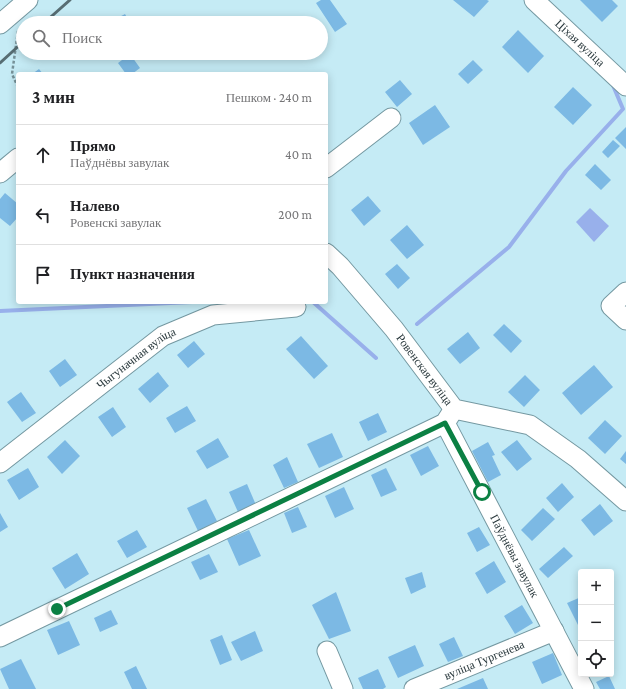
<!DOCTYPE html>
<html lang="ru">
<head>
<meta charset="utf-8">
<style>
	:root { --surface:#fff; --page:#f2f2f2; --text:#202124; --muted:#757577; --line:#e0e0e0 }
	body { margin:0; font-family:"Crimson Pro",serif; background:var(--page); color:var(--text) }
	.controls { position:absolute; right:12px; bottom:12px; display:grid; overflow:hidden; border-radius:4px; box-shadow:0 2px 10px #0003 }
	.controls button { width:36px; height:36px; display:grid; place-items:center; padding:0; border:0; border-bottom:1px solid var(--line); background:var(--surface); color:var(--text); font:20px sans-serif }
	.stop { position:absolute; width:12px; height:12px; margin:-9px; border:3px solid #0b8043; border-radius:50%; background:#fff }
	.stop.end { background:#0b8043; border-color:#fff; box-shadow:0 1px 4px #0008 }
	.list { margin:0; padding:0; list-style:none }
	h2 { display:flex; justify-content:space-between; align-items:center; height:52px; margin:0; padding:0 16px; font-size:17px }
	h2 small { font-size:13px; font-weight:400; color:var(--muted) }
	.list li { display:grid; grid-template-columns:26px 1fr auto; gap:12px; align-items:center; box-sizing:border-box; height:60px; padding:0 16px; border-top:1px solid var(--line) }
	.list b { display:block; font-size:15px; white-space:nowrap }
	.list p { margin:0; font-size:13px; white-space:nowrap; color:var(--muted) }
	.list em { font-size:13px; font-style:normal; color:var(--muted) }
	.icon { flex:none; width:22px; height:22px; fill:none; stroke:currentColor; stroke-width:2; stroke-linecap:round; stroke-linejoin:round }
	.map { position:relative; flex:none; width:626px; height:689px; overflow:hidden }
	.search { position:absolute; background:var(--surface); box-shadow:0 2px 10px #0003; left:16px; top:16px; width:312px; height:44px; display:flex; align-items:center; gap:10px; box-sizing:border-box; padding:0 14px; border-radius:22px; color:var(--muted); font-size:15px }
	.panel { position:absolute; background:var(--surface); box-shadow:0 2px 10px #0003; left:16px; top:72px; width:312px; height:232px; border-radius:4px }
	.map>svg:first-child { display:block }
	.water { fill:#98b0eb }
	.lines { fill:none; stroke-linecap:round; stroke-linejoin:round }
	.stream { stroke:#98b0eb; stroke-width:4 }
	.building { fill:#7cb9e4 }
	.minor-casing { stroke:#7498a1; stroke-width:21 }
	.path { stroke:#769198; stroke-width:2.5; stroke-dasharray:3 2; stroke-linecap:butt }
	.minor { stroke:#fff; stroke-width:19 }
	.rail { stroke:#576d73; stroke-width:3 }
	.route { stroke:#0b8043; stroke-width:5 }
	.labels { text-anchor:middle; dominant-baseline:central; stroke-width:3.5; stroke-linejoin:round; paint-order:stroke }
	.street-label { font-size:12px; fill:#2a393d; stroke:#fff }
</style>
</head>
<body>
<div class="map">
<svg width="626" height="689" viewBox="0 0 626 689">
	<rect width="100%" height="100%" fill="#c5ebf5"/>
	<!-- water -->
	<path class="water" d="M590,208L609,226L594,242L576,222Z"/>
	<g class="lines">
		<!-- stream -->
		<path class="stream" d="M313,302L376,358
			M0,311L192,302
			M417,324L509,247L566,171L623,109L612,83"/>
	</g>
	<!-- building -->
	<path class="building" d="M321,0H330L347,24L335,32L316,3Z
		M453,0H487L489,1L474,17Z
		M580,0H612L618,6L602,22Z
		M125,14L130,23H108Z
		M518,30L544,56L528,73L502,47Z
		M130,54L140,68L132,74H126L118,63Z
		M473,60L483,70L468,84L458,74Z
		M39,69L43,74H32Z
		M400,80L412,94L397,107L385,92Z
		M573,87L592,105L573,125L554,107Z
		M435,105L450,127L423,145L409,123Z
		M626,127V149L615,138Z
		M613,140L620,146L608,158L602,152Z
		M595,164L611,180L601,190L585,175Z
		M5,193L18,204V217L10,226L0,218V199Z
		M368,196L381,211L364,226L351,210Z
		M407,225L424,245L407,259L390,240Z
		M397,264L410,278L398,289L385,274Z
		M504,324L522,341L511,353L493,335Z
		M468,332L480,348L460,364L447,349Z
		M301,336L328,366L314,379L286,349Z
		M194,341L205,354L188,368L177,355Z
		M65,359L77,375L60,387L49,371Z
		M594,365L613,387L581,415L562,393Z
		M158,372L169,386L150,403L138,389Z
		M525,375L540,390L524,407L508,392Z
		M21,392L36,413L22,422L7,402Z
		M187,406L196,421L175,433L166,418Z
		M113,407L126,427L112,437L98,417Z
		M378,413L387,432L368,441L359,422Z
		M605,420L622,436L605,454L588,438Z
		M332,433L343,457L319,468L307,444Z
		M218,438L229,457L207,469L196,451Z
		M65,440L80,456L62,474L47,457Z
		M517,440L532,459L517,471L501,452Z
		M488,442L495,455L492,456L501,475L488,482L472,451Z
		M428,446L439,466L421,476L410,455Z
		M626,451V464L620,459Z
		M287,457L298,482L284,488L273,465Z
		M28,468L39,487L19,500L7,480Z
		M386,468L397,490L381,497L371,475Z
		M562,483L574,497L558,512L546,498Z
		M247,484L256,505L238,512L229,492Z
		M344,487L354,509L335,518L325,496Z
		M206,499L217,521L198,531L187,508Z
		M600,504L613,521L594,536L581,520Z
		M298,507L307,527L292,533L284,513Z
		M543,508L555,519L532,541L521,530Z
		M0,513L8,527L0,532Z
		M479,527L490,545L477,552L467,533Z
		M137,530L147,547L127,558L117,541Z
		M249,530L261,556L239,566L227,539Z
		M564,547L573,556L548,578L539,569Z
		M77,553L89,574L65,589L52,568Z
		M209,554L218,572L200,580L191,562Z
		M494,561L506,582L487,594L475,573Z
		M422,572L426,587L411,594L405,578Z
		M336,592L351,631L329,639L312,605Z
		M581,597V624L578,625L567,603Z
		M522,605L533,623L515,634L504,616Z
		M111,610L118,624L100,632L94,618Z
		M69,621L80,645L58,655L47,630Z
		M255,631L263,651L241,661L231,642Z
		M222,635L232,660L220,665L210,640Z
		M454,637L463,656L448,662L439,644Z
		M415,645L424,666L398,678L388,657Z
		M553,653L562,675L542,684L532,662Z
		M21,659L36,689H9L0,669Z
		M136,666L147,689H132L124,672Z
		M378,669L386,687L383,689H363L358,678Z
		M609,676L615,689H600L596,682Z
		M483,678L488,689H457Z"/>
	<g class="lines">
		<!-- minor casing -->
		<g class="minor-casing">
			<g id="minor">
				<path id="s1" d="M534,0L626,86"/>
				<path d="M0,24L28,0"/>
				<path d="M326,168L391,118"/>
				<path d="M0,173L18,158"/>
				<path id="s2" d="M326,253L340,266L394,329L454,409L530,425L578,459L626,501"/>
				<path d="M626,292L611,306L626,320"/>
				<path id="s3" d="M445,423L584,689"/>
				<path id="s4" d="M0,463L163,336L213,315L296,307"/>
				<path d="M0,637L445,423L454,409"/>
				<path d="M327,651L343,689"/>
				<path id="s5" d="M414,689L554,631"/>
			</g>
		</g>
		<!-- path -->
		<path class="path" d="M18,31L12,74L18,87"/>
		<!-- minor -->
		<use href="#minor" class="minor"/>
		<!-- rail -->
		<path class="rail" d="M44,23L70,0
			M0,63L23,42"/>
	</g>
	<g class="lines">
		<!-- route -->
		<path class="route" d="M57,609L445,423L482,492"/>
	</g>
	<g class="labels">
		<!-- street labels -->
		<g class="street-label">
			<text stroke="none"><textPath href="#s1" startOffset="63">Ціхая вуліца</textPath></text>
			<text stroke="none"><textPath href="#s4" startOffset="172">Чыгуначная вуліца</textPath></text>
			<text stroke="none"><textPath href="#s2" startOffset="153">Ровенская вуліца</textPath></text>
			<text stroke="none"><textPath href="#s3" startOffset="150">Паўднёвы завулак</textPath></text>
			<text stroke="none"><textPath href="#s5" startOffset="76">вуліца Тургенева</textPath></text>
		</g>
	</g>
</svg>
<div class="controls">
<button>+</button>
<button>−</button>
<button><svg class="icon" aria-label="locate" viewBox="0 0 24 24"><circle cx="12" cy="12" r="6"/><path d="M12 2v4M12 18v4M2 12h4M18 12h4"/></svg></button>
</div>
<div class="stop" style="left:482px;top:492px"></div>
<div class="stop end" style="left:57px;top:609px"></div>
<div class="search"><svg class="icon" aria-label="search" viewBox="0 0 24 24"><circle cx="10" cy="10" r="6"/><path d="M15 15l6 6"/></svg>Поиск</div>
<section class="panel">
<h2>3 мин<small>Пешком · 240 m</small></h2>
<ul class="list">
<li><svg class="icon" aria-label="ahead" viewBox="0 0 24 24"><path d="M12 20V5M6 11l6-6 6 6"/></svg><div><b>Прямо</b><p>Паўднёвы завулак</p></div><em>40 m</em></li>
<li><svg class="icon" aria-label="left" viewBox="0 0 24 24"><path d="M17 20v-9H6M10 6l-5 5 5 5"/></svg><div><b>Налево</b><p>Ровенскі завулак</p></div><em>200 m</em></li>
<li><svg class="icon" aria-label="arrive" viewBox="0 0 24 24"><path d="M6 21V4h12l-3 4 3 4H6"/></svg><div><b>Пункт назначения</b></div></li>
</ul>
</section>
</div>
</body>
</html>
